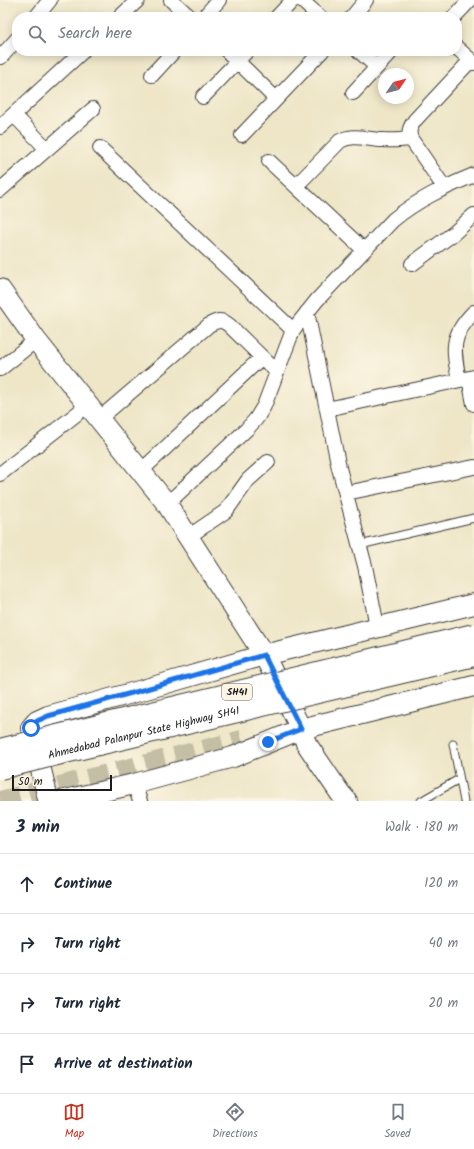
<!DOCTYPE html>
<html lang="en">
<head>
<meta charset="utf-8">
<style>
	:root { --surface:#fff; --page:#f2f2f3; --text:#1f2937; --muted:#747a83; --line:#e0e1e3; --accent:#c8321e }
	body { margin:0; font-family:Kalam,sans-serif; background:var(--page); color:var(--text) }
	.compass { position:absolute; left:378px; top:68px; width:36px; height:36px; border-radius:50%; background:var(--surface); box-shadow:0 2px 10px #0003; rotate:55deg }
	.scale { position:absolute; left:12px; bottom:10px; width:100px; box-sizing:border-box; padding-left:4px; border:2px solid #1c1c1c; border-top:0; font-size:11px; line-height:14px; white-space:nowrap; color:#1c1c1c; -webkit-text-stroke:3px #fcf5e5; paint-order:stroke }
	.stop { position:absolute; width:12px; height:12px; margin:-9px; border:3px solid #1a73e8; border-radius:50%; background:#fff }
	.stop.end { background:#1a73e8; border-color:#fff; box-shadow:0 1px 4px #0008 }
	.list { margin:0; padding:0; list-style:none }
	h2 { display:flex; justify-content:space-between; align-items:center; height:52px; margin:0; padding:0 16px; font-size:17px }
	h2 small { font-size:13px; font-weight:400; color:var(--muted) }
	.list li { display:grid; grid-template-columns:26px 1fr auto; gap:12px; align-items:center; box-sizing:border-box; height:60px; padding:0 16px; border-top:1px solid var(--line) }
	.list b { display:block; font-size:15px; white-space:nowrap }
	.list em { font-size:13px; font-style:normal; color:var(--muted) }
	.icon { flex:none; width:22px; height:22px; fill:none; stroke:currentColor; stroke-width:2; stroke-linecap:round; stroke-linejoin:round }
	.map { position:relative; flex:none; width:474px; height:801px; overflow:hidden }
	.search { position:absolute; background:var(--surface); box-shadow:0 2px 10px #0003; left:12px; right:12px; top:12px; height:44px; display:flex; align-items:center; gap:10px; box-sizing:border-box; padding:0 14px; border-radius:16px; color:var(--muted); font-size:15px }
	.sheet { height:292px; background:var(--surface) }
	nav { display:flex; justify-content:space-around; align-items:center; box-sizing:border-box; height:56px; border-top:1px solid var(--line); background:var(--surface); font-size:11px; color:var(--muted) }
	nav a { display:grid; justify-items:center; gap:2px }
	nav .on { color:var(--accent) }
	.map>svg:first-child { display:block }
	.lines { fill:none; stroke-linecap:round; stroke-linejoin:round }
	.secondary-tunnel { stroke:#c4bea5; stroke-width:20; stroke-dasharray:20 10; stroke-linecap:butt }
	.lane-casing { stroke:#3c3a36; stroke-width:9 }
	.street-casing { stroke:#3c3a36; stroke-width:16 }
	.secondary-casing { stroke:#3c3a36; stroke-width:22 }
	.lane { stroke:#fff; stroke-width:7 }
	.street { stroke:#fff; stroke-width:14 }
	.secondary { stroke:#fff; stroke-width:20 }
	.primary-bridge-casing { stroke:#3c3a36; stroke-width:24; stroke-linecap:butt }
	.primary-bridge { stroke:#fff; stroke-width:22 }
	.route { stroke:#1a73e8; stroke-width:5 }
	.labels { text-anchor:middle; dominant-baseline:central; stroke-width:3; stroke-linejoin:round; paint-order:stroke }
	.shield { fill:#fcf5e5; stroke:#5f5d58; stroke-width:1 }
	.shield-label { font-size:10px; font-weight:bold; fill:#1c1c1c }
	.street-label { font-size:11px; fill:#1c1c1c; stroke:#fcf5e5 }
</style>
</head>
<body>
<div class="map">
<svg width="474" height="801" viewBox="0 0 474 801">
	<rect width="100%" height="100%" fill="#fcf5e5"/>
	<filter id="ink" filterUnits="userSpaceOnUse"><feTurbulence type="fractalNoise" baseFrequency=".025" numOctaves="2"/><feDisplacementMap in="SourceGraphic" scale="8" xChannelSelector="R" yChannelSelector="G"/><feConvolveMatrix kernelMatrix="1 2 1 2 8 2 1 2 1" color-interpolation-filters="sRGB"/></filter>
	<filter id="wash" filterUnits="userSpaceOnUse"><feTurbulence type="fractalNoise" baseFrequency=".012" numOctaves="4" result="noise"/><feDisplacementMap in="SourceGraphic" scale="16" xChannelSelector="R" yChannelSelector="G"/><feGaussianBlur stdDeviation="0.9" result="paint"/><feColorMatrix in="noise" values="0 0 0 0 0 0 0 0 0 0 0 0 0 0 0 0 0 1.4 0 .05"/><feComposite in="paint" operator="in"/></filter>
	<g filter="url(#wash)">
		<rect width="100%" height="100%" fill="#eee6c7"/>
	</g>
	<g filter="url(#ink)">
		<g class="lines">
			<!-- secondary-tunnel -->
			<path class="secondary-tunnel" d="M0,801L242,740"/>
			<!-- lane casing -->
			<g class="lane-casing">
				<path id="lane" d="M360,545L474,518
					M453,744L464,801
					M421,801L459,779"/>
			</g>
			<!-- street casing -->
			<g class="street-casing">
				<path id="street" d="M171,0L190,17
					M301,0L320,17
					M36,17L50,0
					M120,17L138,0
					M204,17L219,0
					M277,17L293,0
					M352,17L366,0
					M454,17L470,0
					M457,48L474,63
					M227,51L276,99
					M359,51L377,67
					M0,55L1,57L17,39
					M152,75L174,51
					M353,93L392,51
					M203,97L247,51
					M14,115L47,149
					M0,127L83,51
					M242,135L322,51
					M100,148L293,330
					M269,161L364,250
					M296,186L340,141C353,133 368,140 383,140C392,141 402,140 411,139
					M444,187L411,139C408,131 410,127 415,120L471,60
					M0,190L93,109
					M412,264L454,233L474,215
					M307,312L339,468L365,566L377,626
					M0,369L36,340
					M469,378L474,404
					M459,380C453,349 450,336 474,312
					M327,409L474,377
					M99,419L209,325C218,320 222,319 230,326L277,372
					M141,471L262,357
					M0,474L88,405
					M346,493L474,467
					M167,504L247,429L256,419L264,406L293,330L317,300L393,220C417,200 445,187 474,175
					M188,537L226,511L248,480L268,462
					M134,784L140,801"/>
			</g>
			<!-- secondary casing -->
			<g class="secondary-casing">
				<path id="secondary" d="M0,289L36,340L167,504L264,655L301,729L306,743L340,793L347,801
					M53,801L48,799L31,728L37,721L48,716L139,691L264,655L474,604
					M61,801L134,784L233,757L301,729L474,686"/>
			</g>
			<!-- lane -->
			<use href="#lane" class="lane"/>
			<!-- street -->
			<use href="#street" class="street"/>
			<!-- secondary -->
			<use href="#secondary" class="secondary"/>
			<!-- primary-bridge casing -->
			<g class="primary-bridge-casing">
				<g id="primary-bridge">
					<path d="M0,750L474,635"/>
					<path id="s1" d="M0,768L77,749L474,655"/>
				</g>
			</g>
			<!-- primary-bridge -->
			<use href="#primary-bridge" class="primary-bridge"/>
		</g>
	</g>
	<g class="lines" filter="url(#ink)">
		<!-- route -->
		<path class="route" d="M31,728L37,721L48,716L139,691L264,655L301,729L268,742"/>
	</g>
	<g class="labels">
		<!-- shield labels -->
		<rect class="shield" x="222" y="684" width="30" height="16" rx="3"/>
		<g class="shield-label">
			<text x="237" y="692">SH41</text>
		</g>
		<!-- street labels -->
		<g class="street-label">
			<text stroke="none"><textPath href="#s1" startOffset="148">Ahmedabad Palanpur State Highway SH41</textPath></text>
		</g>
	</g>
</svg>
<svg class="compass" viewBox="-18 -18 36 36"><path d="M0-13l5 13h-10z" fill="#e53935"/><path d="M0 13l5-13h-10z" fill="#747a83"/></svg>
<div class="scale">50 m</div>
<div class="stop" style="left:31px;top:728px"></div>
<div class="stop end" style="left:268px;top:742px"></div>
<div class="search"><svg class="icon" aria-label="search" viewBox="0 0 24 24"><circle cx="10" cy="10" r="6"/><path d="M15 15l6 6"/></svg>Search here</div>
</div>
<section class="sheet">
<h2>3 min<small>Walk · 180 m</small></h2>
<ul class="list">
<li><svg class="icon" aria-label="ahead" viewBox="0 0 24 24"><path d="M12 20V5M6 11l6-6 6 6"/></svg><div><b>Continue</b></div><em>120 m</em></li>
<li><svg class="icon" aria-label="right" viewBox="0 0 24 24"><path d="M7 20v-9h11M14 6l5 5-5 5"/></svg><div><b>Turn right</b></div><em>40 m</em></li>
<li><svg class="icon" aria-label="right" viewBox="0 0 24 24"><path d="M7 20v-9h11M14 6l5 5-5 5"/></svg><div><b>Turn right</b></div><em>20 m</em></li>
<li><svg class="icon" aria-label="arrive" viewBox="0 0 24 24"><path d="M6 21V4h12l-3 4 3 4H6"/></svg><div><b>Arrive at destination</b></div></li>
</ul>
</section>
<nav>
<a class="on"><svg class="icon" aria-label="map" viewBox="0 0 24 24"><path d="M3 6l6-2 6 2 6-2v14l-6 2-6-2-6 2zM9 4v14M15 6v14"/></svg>Map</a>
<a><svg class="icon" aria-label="directions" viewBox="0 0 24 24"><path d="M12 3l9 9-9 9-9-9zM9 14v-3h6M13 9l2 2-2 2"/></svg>Directions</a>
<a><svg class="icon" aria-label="saved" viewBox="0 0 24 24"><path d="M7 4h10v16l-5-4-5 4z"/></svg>Saved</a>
</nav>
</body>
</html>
